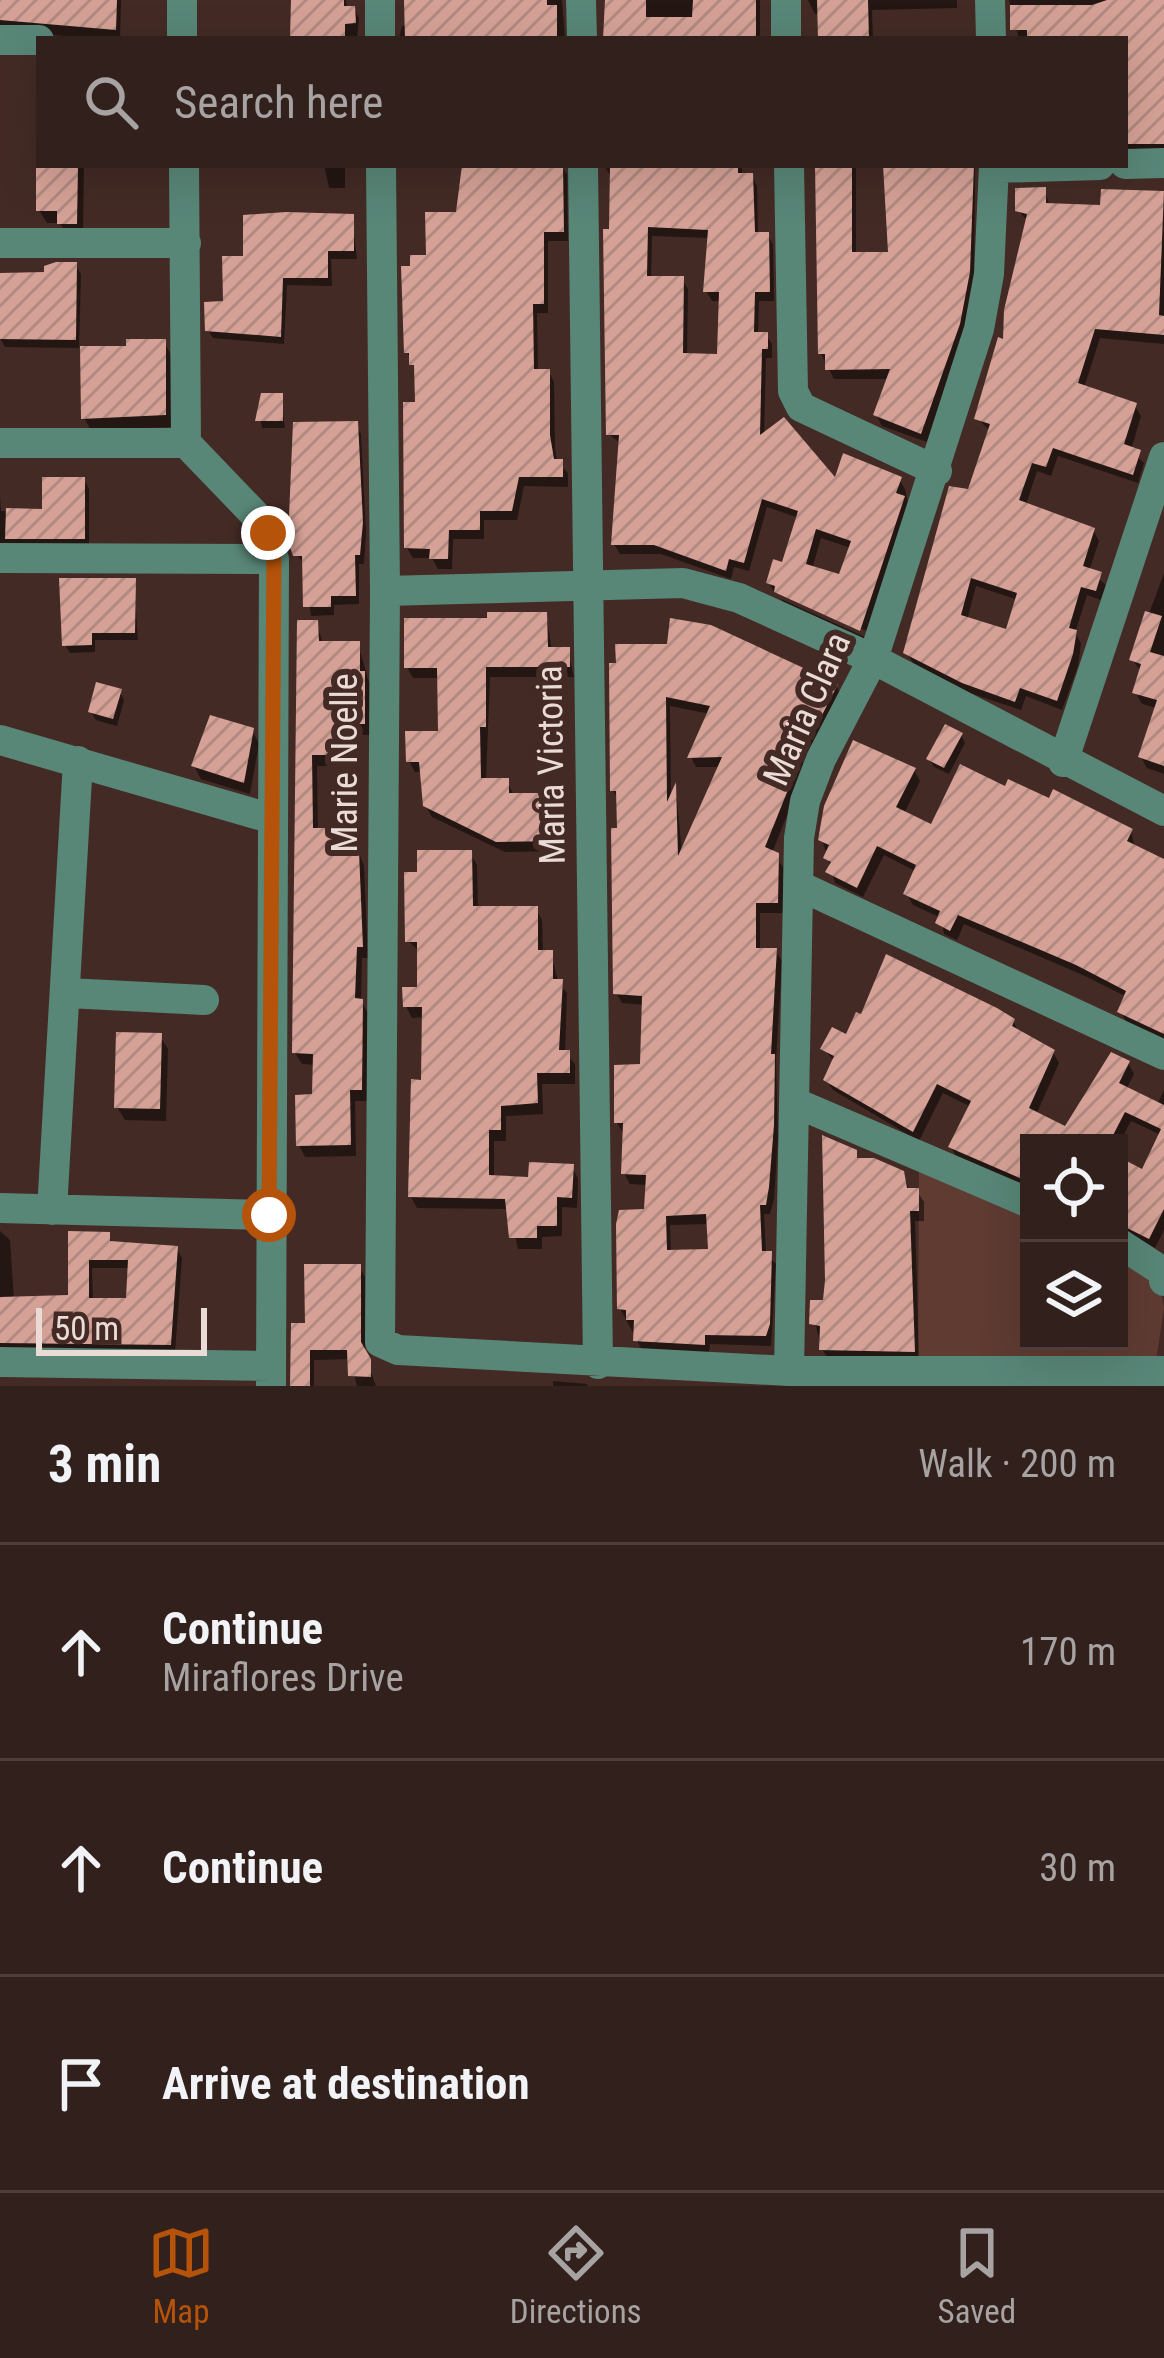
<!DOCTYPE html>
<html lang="en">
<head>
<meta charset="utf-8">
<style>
	:root { --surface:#32201c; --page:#3d2d29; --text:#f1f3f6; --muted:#a8a3a3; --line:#4d3e3b; --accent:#b45309 }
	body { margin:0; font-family:"Roboto Condensed",sans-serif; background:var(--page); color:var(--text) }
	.controls { position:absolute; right:36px; bottom:36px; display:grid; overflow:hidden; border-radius:0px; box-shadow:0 12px 48px #0002 }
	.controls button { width:108px; height:108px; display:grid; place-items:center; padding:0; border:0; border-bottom:3px solid var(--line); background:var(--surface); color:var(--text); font:60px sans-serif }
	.scale { position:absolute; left:36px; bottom:30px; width:171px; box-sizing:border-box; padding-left:12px; border:6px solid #ebdbd7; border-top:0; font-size:33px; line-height:42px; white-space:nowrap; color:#ebdbd7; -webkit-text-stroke:9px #432a25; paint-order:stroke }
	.stop { position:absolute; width:36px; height:36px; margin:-27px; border:9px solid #b45309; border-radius:50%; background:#fff }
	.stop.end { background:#b45309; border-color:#fff; box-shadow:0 3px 12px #0008 }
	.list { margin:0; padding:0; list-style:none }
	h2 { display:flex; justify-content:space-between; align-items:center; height:156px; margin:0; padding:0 48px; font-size:51px }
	h2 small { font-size:39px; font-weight:400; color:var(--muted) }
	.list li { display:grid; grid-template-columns:78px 1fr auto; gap:36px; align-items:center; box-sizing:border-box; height:216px; padding:0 48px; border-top:3px solid var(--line) }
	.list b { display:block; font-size:45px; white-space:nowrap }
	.list p { margin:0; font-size:39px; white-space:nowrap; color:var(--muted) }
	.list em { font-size:39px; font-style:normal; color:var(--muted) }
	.icon { flex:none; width:66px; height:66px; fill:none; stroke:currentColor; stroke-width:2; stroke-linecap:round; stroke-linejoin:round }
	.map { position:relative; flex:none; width:1164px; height:1386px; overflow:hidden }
	.search { position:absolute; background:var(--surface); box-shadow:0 12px 48px #0002; left:36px; right:36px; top:36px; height:132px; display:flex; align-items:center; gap:30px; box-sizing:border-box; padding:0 42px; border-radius:0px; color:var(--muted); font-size:45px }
	.sheet { height:804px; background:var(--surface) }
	nav { display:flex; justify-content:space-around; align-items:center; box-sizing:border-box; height:168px; border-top:3px solid var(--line); background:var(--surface); font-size:33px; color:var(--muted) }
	nav a { display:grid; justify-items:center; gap:6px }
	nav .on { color:var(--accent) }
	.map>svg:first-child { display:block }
	.green { fill:#5f3b32 }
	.shadow { fill:#0007; fill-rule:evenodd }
	.building { fill:url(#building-hatch); fill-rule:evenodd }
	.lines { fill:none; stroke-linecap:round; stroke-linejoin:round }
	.minor { stroke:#588677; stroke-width:30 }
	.route { stroke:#b45309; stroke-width:15 }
	.labels { text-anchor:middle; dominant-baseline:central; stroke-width:12; stroke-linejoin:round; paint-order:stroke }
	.street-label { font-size:36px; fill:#ebdbd7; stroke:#432a25 }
</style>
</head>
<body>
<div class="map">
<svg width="1164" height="1386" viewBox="0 0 1164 1386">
	<defs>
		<pattern id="building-hatch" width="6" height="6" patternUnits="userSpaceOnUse" patternTransform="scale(3)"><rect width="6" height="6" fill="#d5a196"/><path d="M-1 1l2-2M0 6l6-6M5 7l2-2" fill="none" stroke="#b18980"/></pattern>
	</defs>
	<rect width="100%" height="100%" fill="#432a25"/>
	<!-- green -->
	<path class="green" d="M919,1161L1029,1209V1341H1119V1248L1158,1272L1164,1308L1155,1367L918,1361Z"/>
	<!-- shadow -->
	<path class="shadow" d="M0,0H121L120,39L0,32Z
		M293,0H346L347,9H354L359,18L357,39H294Z
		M407,0H562L565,39H399L402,26H408Z
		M608,0H760V39H607Z
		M808,0H957V8L872,10L873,39H821V14H815Z
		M1009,0H1164V153L1135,154L1125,146V39H1019Z
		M39,165H84L83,234L67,235L60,223H47L39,210Z
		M324,165H345V188H329Z
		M465,165H561L567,175L568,241H548V313H537L538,372H549L554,382L555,448L557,462L568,473V487L524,486L517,520H484V539H453L452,569H438L432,558H413L407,548L418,405V374L407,352L429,258L459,215Z
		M604,165H742V176H752L757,186L758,235H768L773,245L774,301H759L758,335H766L772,344V358H766L764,436L836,483L899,479L905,489L909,508L867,631L774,592L769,583L784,566L799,518L767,507L749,571L734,567L731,579L661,554H620L614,544L621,444L609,434L611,177ZM652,236L711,238L706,291L712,301H721L720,357L687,356L688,289L682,279H651ZM821,538L851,548L841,578L812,569Z
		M816,165H856V255H891L886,165H975L974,284L964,336L927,442L882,426L876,415L889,379H834L821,354Z
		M1044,190L1050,206L1103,208L1104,192L1164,194V344L1100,338L1084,388L1135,406L1141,416L1131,450L1144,463L1138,483L1058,456L1051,476L1037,471L1026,505L1093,530L1099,541L1089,571L1106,585L1101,600L1087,595L1075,633L1081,643L1078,666L1062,710L1026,696L1021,710L970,693L913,663L907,653L990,431L977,418L1006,343L1028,222L1018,210ZM976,586L1018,600L1008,632L967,620Z
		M352,217L357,259H331L332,286L287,285L284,344L213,338L208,330L246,259Z
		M76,266L81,274L79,348L5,347L0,338V273L47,275Z
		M164,342L171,355L172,427L91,430L84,418L129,349Z
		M281,396L285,428H262L258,405Z
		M356,424L361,434L366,533L364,564H359V604L334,605V615L311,616L305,564L296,554Z
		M84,480L89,489V547L0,550V496L1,511L45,512Z
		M1164,573V774L1147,768L1141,757L1157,708L1142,704L1136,693L1142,672L1132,660Z
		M134,581L138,640H95V652L70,653L65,645Z
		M781,599L865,637V639L783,602Z
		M546,615L552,650H568L574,677H490L486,781H507L514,796H559L565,807L566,851L505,852L432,817L425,805L423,772H415L409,761L441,734L440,678H413L407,667V621Z
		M317,623L323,644H358L370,686V735H340L339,766H317L318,831H351L364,866L368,958H362L361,1001L368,1013L367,1101H355L356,1156L305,1157L299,1145L315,1097L316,1065L302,1064L295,1053Z
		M612,666L836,686L842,696L808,762L772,853L783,867V913H760V951H776L782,961L776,1060L778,1137L774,1199L770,1214H764L766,1254L776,1264L771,1346L710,1344L709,1354L642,1350L620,1308L646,1212L648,1185L630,1184L624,1173L623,1133L617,1123L643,1067L645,1005L622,1003L616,993L620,831L619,801L613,790ZM670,706L710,714L691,757L696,767H720L682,854L676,789L671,800ZM710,1224L711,1252L671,1253L670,1225Z
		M120,692L124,700L117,726L96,720L91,712Z
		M252,731L259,743L250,794L201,779L194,766Z
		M961,735L965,743L949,774L934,767L930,759Z
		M914,770L920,781L904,814L933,828L1006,790L1131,831L1135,848L1164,862V1040L1127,1023L1120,1011L1127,997L1085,976L964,924L957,940L944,934L941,918L913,905L907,894L917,872L884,855L863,897L835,883L822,839Z
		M470,853L477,865L478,909H536L542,920L543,953H551L558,982L567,993L565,1053L575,1064V1084H542L543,1114L506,1116V1141H494V1178L531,1180L572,1167L578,1179L577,1208L562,1207V1236L542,1237V1249H518L509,1209L417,1208L411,1197L424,1083L425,1017L412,1018L406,1006L420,990V952L408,941L420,875Z
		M1013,1021L1020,1034L1053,1052L1059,1063L1036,1115L1064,1143H1029V1188L957,1158L951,1147L971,1107L943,1093L919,1141L833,1090L826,1080L835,1062L824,1049L847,1038Z
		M160,1036L168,1049L166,1121L125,1120L117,1107Z
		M1128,1063L1134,1074L1126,1090L1157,1105L1164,1090V1230L1155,1248L1129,1233L1119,1238V1160L1144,1173L1161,1135L1131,1121L1119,1144L1091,1143Z
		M855,1153L859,1161L902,1173L910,1191H917L924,1202V1221H915L919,1362L829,1360L822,1349L815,1323L825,1304Z
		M0,1231L10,1240L14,1300L71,1298V1234L108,1235L113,1245L177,1249L182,1258L175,1353L0,1350ZM92,1268H131L129,1301H93Z
		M359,1267L365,1277V1355L376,1386H357L350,1359L314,1360V1386H293L308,1326Z
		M553,1381L587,1384L588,1386H553Z"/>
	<!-- building -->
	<path class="building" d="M0,0H117L116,30L0,20Z
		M291,0H344V6H355L356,23L345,24V37L290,38Z
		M404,0H547V5H557V39H405Z
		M605,0H646V17H692L693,0H756V39H603Z
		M817,0H868L869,39H818Z
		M1107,0H1164V144H1126L1125,39H1027V30H1010V5H1092Z
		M36,165H78L77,224H57V211H36Z
		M462,165H563L564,232H544V304H533L534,369H550V435L554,459H563V477H519L512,511H480V530H449L448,559H429L430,549L404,548L403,402H415L414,365H409V353H404L401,266H410V255H426L425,212H456Z
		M610,165H738V173H753L755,232H769L770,292H755L754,332H768V349H762L760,435L784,417L835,477L843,453L902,477L896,493L905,496L860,631L774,592L775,586L766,583L773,559L782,562L798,511L762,499L744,563L729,559L726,571L654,545H611L619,435H606L603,229H609ZM648,227L708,230L703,292H719L717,354L683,353L684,276H647ZM816,529L851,541L839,574L806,564Z
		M815,165H852V252H888L883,165H974L970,272L960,324L921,434L873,415L890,369L825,370V354H818Z
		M1046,187V203L1100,205L1101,189L1164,191L1159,315L1164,316V335L1095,329L1078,383L1137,403L1124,444L1141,450L1133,475L1053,448L1046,467L1032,463L1019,500L1095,528L1083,566L1102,572L1096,591L1081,587L1069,628L1077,630L1073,654L1057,701L1020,688L1015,702L962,683L903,653L949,486L968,489L990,424L974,419L998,337L1003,339L1004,310L1027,214L1015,211V188ZM971,578L1017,593L1006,629L961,615Z
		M286,212L354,214V251H328V278H283L281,337L205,331L204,302L223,301L222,256H243V215Z
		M56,262H77L76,340L0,339V273L44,272V266Z
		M126,339H166V415L81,419L80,346H126Z
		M261,393H283V421H255Z
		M358,421L363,522L360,555H355L356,596H331V607H303L302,556H293L288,541L293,422Z
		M42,477H85V539H5L6,508L42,509Z
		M59,578H136L135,633H92V645L62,646Z
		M1145,611L1162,616L1150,652L1164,656V766L1138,757L1157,700L1132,693L1141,664L1129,660Z
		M487,612H547L548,647H570V667H486V727H480L481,778H509V793H561V841L496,842L423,806L419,762H406L405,731H438L437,668H404V618H487Z
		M670,618L711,625L838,684L804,750L765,847L779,853L778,903H756V948H777L771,1054H775L774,1125L769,1187L766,1205H760L762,1251H772L770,1324L766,1336L705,1335V1345L633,1341L634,1320H626V1310L617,1309L616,1224L619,1210L644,1209L646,1175L621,1174L623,1123H614V1065L640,1064L642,996L613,994L611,828H617L616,791H610L609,663H616L615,644H667ZM666,697L710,706L687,758L722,757L678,856L676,782L667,802ZM706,1214L708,1249L667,1250L666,1216Z
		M297,620H318L319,641H360V671H365V724H334V755H312L313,828H352V851H359L363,947H357L355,998L363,999L362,1090H350L351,1145L296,1146L295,1095L312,1094L313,1054L292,1053Z
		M96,682L122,689L113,719L88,712Z
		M210,715L254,728L244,783L191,766Z
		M945,724L963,733L944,768L926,759Z
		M853,740L916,768L896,807L931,824L960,764L1005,786L1008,779L1049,798L1053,789L1133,829L1127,841L1164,859V1034L1117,1012L1126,991L1076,965L958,915L950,931L935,923L940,911L903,894L916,865L877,846L857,888L825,872L831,862L823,858L829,845L818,840L824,806Z
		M417,850H472L473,906H538V950H553V979H563L559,1050H570V1073H537L538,1103L501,1106V1130H489V1175L528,1177L529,1162L574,1164L572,1198L557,1197V1226H537V1238H509L505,1199L408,1197L411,1079L421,1080L422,1007H403L402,987H417V942H405L404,872H417Z
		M886,954L997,1008L1015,1019L1012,1026L1055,1050L1029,1108L1065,1126L1111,1052L1130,1061L1119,1083L1164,1105V1209L1149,1239L1119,1224V1157L1142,1169L1161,1129L1125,1112L1109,1143H1029V1182L948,1147L971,1101L937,1084L913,1132L823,1080L834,1056L820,1049L832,1027L846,1034L856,1012L861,1014Z
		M116,1032L162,1033L160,1109L114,1108Z
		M822,1135L857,1150V1158H874L904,1171L907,1188H919V1211H910L915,1352L819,1350L820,1326L809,1324L810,1300H823L825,1280Z
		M68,1231L110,1232V1241L178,1246L171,1345L0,1343V1297L68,1295ZM89,1260H128L126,1298H89Z
		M304,1264H361V1342L371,1359V1377L348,1376L347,1350H310V1386H290L291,1323H305Z"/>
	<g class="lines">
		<!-- minor -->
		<path class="minor" d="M182,0V39
			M380,0V39
			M581,0L582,39
			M786,0V39
			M990,0L991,39
			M0,40H39
			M1125,164L1164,163
			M184,165L186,443
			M381,165L385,591L380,1342L398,1350L789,1371H1164
			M583,165L598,1364
			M789,165L793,391L801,407L937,471
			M994,168L1100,165
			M0,243H186
			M0,443H186
			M186,443L260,520L274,559L271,1386
			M0,558L274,559
			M385,591L683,583L739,598L873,659L1164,811
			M0,740L273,819
			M1063,762L1164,457
			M802,887L1164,1055
			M68,993L204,1000
			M796,1103L1029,1203
			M0,1208L269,1215
			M52,1210L78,761
			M1119,1243L1162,1271L1164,1281
			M0,1362L271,1366
			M789,1371L799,838L805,801L821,759L873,659L979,329L989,274L994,165"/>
	</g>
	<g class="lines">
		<!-- route -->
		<path class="route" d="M268,533L274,559L269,1215"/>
	</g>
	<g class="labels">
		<!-- street labels -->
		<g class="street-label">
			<text transform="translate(807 709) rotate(-66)">Maria Clara</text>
			<text transform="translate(345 763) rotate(-90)">Marie Noelle</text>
			<text transform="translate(551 765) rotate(-91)">Maria Victoria</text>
		</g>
	</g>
</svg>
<div class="controls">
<button><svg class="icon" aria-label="locate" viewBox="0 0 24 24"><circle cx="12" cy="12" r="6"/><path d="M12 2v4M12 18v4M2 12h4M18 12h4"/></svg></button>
<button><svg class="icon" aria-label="layers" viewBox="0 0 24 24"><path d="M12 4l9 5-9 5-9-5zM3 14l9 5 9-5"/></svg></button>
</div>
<div class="scale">50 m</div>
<div class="stop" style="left:269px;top:1215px"></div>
<div class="stop end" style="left:268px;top:533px"></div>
<div class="search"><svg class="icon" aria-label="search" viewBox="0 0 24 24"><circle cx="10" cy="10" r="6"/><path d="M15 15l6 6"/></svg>Search here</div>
</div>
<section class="sheet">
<h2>3 min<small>Walk · 200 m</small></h2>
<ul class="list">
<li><svg class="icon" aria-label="ahead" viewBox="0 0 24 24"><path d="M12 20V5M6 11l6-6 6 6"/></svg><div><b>Continue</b><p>Miraflores Drive</p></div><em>170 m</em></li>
<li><svg class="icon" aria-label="ahead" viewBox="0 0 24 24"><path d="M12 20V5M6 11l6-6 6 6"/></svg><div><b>Continue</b></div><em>30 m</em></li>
<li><svg class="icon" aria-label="arrive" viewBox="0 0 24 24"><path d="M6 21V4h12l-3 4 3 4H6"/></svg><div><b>Arrive at destination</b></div></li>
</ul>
</section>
<nav>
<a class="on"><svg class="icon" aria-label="map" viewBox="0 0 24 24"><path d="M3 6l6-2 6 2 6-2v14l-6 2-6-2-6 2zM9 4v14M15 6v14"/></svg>Map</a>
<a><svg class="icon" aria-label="directions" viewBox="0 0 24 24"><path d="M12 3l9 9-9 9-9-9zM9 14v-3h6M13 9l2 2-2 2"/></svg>Directions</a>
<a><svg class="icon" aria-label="saved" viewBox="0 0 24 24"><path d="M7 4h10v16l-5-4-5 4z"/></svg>Saved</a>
</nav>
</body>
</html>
